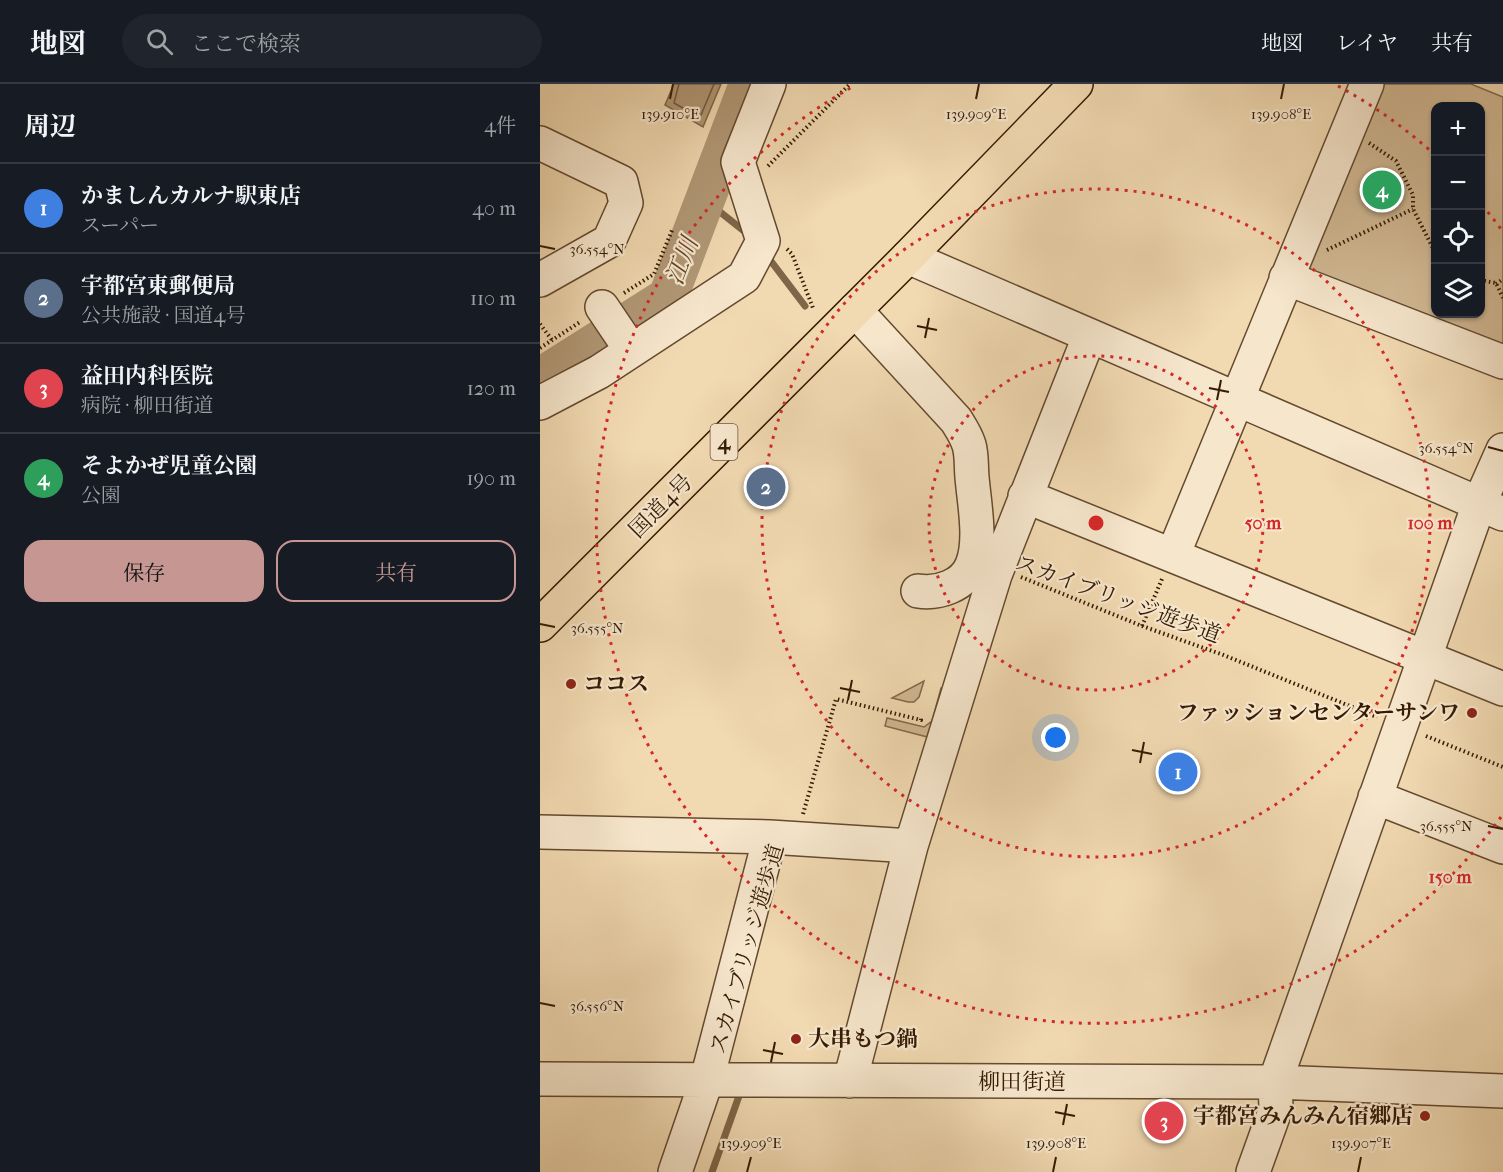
<!DOCTYPE html>
<html lang="ja">
<head>
<meta charset="utf-8">
<style>
	:root { --surface:#171b24; --page:#20242c; --text:#f1f3f6; --muted:#9ea1a6; --line:#363941; --accent:#c59692 }
	body { margin:0; font-family:"IM FELL French Canon","Noto Serif JP",serif; background:var(--page); color:var(--text) }
	.controls { position:absolute; right:18px; top:18px; display:grid; overflow:hidden; border-radius:12px; box-shadow:0 2px 4px #0004 }
	.controls button { width:54px; height:54px; display:grid; place-items:center; padding:0; border:0; border-bottom:2px solid var(--line); background:var(--surface); color:var(--text); font:30px sans-serif }
	.you { position:absolute; left:516px; top:654px; width:21px; height:21px; margin:-15px; border:4px solid #fff; border-radius:50%; background:#1a73e8; box-shadow:0 0 0 9px #1a73e833 }
	.badge { display:grid; place-items:center; width:39px; height:39px; border-radius:50%; background:var(--accent); color:#fff; font-size:20px; font-weight:700 }
	.pin { position:absolute; translate:-50% -50%; border:3px solid #fff; box-shadow:0 2px 6px #0006 }
	.list { margin:0; padding:0; list-style:none }
	h2 { display:flex; justify-content:space-between; align-items:center; height:78px; margin:0; padding:0 24px; font-size:26px }
	h2 small { font-size:20px; font-weight:400; color:var(--muted) }
	.list li { display:grid; grid-template-columns:39px 1fr auto; gap:18px; align-items:center; box-sizing:border-box; height:90px; padding:0 24px; border-top:2px solid var(--line) }
	.list b { display:block; font-size:22px; white-space:nowrap }
	.list p { margin:0; font-size:20px; white-space:nowrap; color:var(--muted) }
	.list em { font-size:20px; font-style:normal; color:var(--muted) }
	.actions { display:flex; gap:12px; padding:18px 24px }
	.actions a { flex:1; padding:14px 0; border:2px solid var(--accent); border-radius:18px; text-align:center; font-size:21px; color:var(--accent) }
	.actions .main { background:var(--accent); color:#111 }
	.icon { flex:none; width:33px; height:33px; fill:none; stroke:currentColor; stroke-width:2; stroke-linecap:round; stroke-linejoin:round }
	.map { position:relative; flex:none; width:963px; height:1088px; overflow:hidden }
	header { display:flex; align-items:center; gap:36px; box-sizing:border-box; height:84px; padding:0 30px; background:var(--surface); border-bottom:2px solid var(--line) }
	header strong { font-size:28px }
	nav { display:flex; gap:33px; margin-inline-start:auto; font-size:21px }
	.search { width:420px; height:54px; background:var(--page); display:flex; align-items:center; gap:15px; box-sizing:border-box; padding:0 21px; border-radius:33px; color:var(--muted); font-size:22px }
	main { display:flex }
	aside { flex:1; background:var(--surface) }
	.map>svg:first-child { display:block }
	.green { fill:#d1b994; stroke:#836a4c; stroke-width:1.5; fill-rule:evenodd }
	.water { fill:#b19876; stroke:#7f6648; stroke-width:1.5 }
	.lines { fill:none; stroke-linecap:round; stroke-linejoin:round }
	.shore { stroke:#735a3d; stroke-width:1.5 }
	.stream { stroke:#7f6648; stroke-width:7 }
	.river { stroke:#b19876; stroke-width:40 }
	.minor-casing { stroke:#644a2f; stroke-width:36 }
	.highway-casing { stroke:#351b04; stroke-width:36 }
	.path { stroke:#351b04; stroke-width:4; stroke-dasharray:1.5 3; stroke-linecap:butt }
	.minor { stroke:#f6e6cc; stroke-width:33 }
	.highway { stroke:#f1d9b1; stroke-width:33 }
	.ticks { fill:none; stroke:#351b04; stroke-width:2 }
	.ring { fill:none; stroke:#d62828; stroke-width:3; stroke-dasharray:3 6 }
	.poi-dot { fill:#8f2418; stroke:#f6e6cc; stroke-width:2 }
	.labels { text-anchor:middle; dominant-baseline:central; stroke-width:4.5; stroke-linejoin:round; paint-order:stroke }
	.shield { fill:#f6e6cc; stroke:#6f5840; stroke-width:1.5 }
	.shield-label { font-size:21px; font-weight:bold; fill:#351b04 }
	.street-label { font-size:22px; fill:#351b04; stroke:#f6e6cc }
	.poi-label { font-size:22px; font-weight:bold; fill:#351b04; stroke:#f6e6cc; text-anchor:start }
	.water-label { font-size:24px; font-style:italic; fill:#60472c; stroke:#f6e6cc }
	.ticks-label { font-size:15px; text-anchor:middle; fill:#351b04; stroke:#f6e6cc; stroke-width:4.5; stroke-linejoin:round; paint-order:stroke }
	.centre { fill:#d62828; stroke:#f6e6cc; stroke-width:3 }
	.ring-label { font-size:18px; text-anchor:middle; font-weight:bold; fill:#d62828; stroke:#f6e6cc; stroke-width:4.5; stroke-linejoin:round; paint-order:stroke }
</style>
</head>
<body>
<header>
<strong>地図</strong>
<div class="search"><svg class="icon" aria-label="search" viewBox="0 0 24 24"><circle cx="10" cy="10" r="6"/><path d="M15 15l6 6"/></svg>ここで検索</div>
<nav><a>地図</a><a>レイヤ</a><a>共有</a></nav>
</header>
<main>
<aside>
<h2>周辺<small>4件</small></h2>
<ul class="list">
<li><span class="badge" style="background:#3f7fe0">1</span><div><b>かましんカルナ駅東店</b><p>スーパー</p></div><em>40 m</em></li>
<li><span class="badge" style="background:#5c6f8a">2</span><div><b>宇都宮東郵便局</b><p>公共施設 · 国道4号</p></div><em>110 m</em></li>
<li><span class="badge" style="background:#e0444e">3</span><div><b>益田内科医院</b><p>病院 · 柳田街道</p></div><em>120 m</em></li>
<li><span class="badge" style="background:#2e9e5b">4</span><div><b>そよかぜ児童公園</b><p>公園</p></div><em>190 m</em></li>
</ul>
<div class="actions"><a class="main">保存</a><a>共有</a></div>
</aside>
<div class="map">
<svg width="963" height="1088" viewBox="0 0 963 1088">
	<rect width="100%" height="100%" fill="#f1d9b1"/>
	<filter id="stains"><feTurbulence type="fractalNoise" baseFrequency=".00333" numOctaves="4"/><feColorMatrix values="0 0 0 0 .2 0 0 0 0 .09 0 0 0 0 .02 0 0 0 .5 -.17"/></filter>
	<radialGradient id="worn" r=".72"><stop offset=".6" stop-color="#630" stop-opacity="0"/><stop offset="1" stop-color="#630" stop-opacity=".3"/></radialGradient>
	<!-- green -->
	<path class="green" d="M833,0H931L963,13V270L754,190ZM896,22H940V230H896Z
		M384,597L379,613L374,618H368L352,614Z
		M401,604L409,605L395,655L345,642L347,634L384,643L392,637Z"/>
	<!-- water -->
	<path class="water" d="M134,0H181L163,43L125,21Z"/>
	<g class="lines">
		<!-- shore -->
		<path class="shore" d="M139,0L134,19L159,33L161,31L174,0"/>
		<!-- stream -->
		<path class="stream" d="M165,116L209,151
			M227,172L265,222
			M172,1088L199,1012"/>
		<!-- river -->
		<path class="river" d="M0,294L128,213L209,0"/>
		<!-- minor casing -->
		<g class="minor-casing">
			<path id="minor" d="M0,59L81,98L86,119L69,157L0,196
				M368,173L963,430
				M746,194L963,278
				M62,223L91,266
				M315,226L416,336C421,344 426,351 429,361C432,371 431,383 432,393C434,418 442,457 432,481C424,502 398,510 378,507
				M0,319L59,288L204,193L223,157L198,78L229,0
				M485,412L963,605
				M633,471L827,0
				M835,713L963,763
				M0,748L230,753
				M0,995L735,998L963,1007
				M310,997L371,762L455,491L549,253
				M135,1088L167,995L230,753L371,762
				M713,1088L736,1024L735,998L939,420L963,366"/>
		</g>
		<!-- highway casing -->
		<g class="highway-casing">
			<path id="highway" d="M0,541L368,173L536,0"/>
		</g>
		<!-- path -->
		<path class="path" d="M829,59L856,77L873,111V125L896,170
			M228,82L310,0
			M247,165L252,170L273,224
			M787,166L873,125
			M940,196L956,199L963,214
			M956,200L963,195
			M84,209L114,190L133,144
			M0,240L12,256
			M0,264L40,238
			M481,493L602,542L681,570L837,633
			M602,542L622,495
			M886,652L963,683
			M263,730L296,615L381,636V634"/>
		<!-- minor -->
		<use href="#minor" class="minor"/>
		<!-- highway -->
		<use href="#highway" class="highway"/>
	</g>
	<!-- ticks -->
	<path class="ticks" d="M130,15L133,0M436,15L439,0M741,15L744,0M0,162L15,165M377,242L397,246M385,254L389,234M669,304L689,308M677,316L681,296M948,363L963,367M0,540L15,543M300,604L320,608M308,616L312,596M592,666L612,670M600,679L604,658M948,742L963,745M0,919L15,922M223,966L243,970M231,978L235,958M515,1028L535,1032M523,1041L527,1020M207,1088L211,1073M513,1088L516,1073M818,1088L821,1073"/>
	<!-- distance rings -->
	<g class="ring">
		<circle cx="556" cy="439" r="167"/>
		<circle cx="556" cy="439" r="334"/>
		<path d="M961 733A500 500 0 1 1 314 2M798 2A500 500 0 0 1 894 70M942 121A500 500 0 0 1 961 145"/>
	</g>
	<!-- markers -->
	<g class="poi-dot">
		<circle cx="31" cy="600" r="6"/>
		<circle cx="932" cy="629" r="6"/>
		<circle cx="256" cy="955" r="6"/>
		<circle cx="885" cy="1032" r="6"/>
	</g>
	<g class="labels">
		<!-- shield labels -->
		<rect class="shield" x="170.5" y="340" width="27" height="36" rx="4.5"/>
		<g class="shield-label">
			<text x="184" y="358">4</text>
		</g>
		<!-- street labels -->
		<g class="street-label">
			<text transform="translate(121 422) rotate(-45)">国道4号</text>
			<text transform="translate(578 515) rotate(20)">スカイブリッジ遊歩道</text>
			<text transform="translate(207 865) rotate(-74)">スカイブリッジ遊歩道</text>
			<text x="482" y="998">柳田街道</text>
		</g>
		<!-- poi labels -->
		<g class="poi-label">
			<text x="43" y="600">ココス</text>
			<text x="920" y="629" text-anchor="end">ファッションセンターサンワ</text>
			<text x="268" y="955">大串もつ鍋</text>
			<text x="873" y="1032" text-anchor="end">宇都宮みんみん宿郷店</text>
		</g>
		<!-- water labels -->
		<g class="water-label">
			<text transform="translate(142 177) rotate(-69)">江川</text>
		</g>
	</g>
	<g class="ticks-label">
		<text x="130" y="35">139.910°E</text>
		<text x="436" y="35">139.909°E</text>
		<text x="741" y="35">139.908°E</text>
		<text x="57" y="170">36.554°N</text>
		<text x="906" y="369">36.554°N</text>
		<text x="57" y="549">36.555°N</text>
		<text x="906" y="747">36.555°N</text>
		<text x="57" y="927">36.556°N</text>
		<text x="211" y="1064">139.909°E</text>
		<text x="516" y="1064">139.908°E</text>
		<text x="821" y="1064">139.907°E</text>
	</g>
	<circle cx="556" cy="439" r="9" class="centre"/>
	<g class="ring-label">
		<text x="723" y="445">50 m</text>
		<text x="890" y="445">100 m</text>
		<text x="910" y="799">150 m</text>
	</g>
	<rect width="100%" height="100%" filter="url(#stains)"/>
	<rect width="100%" height="100%" fill="url(#worn)"/>
</svg>
<div class="controls">
<button>+</button>
<button>−</button>
<button><svg class="icon" aria-label="locate" viewBox="0 0 24 24"><circle cx="12" cy="12" r="6"/><path d="M12 2v4M12 18v4M2 12h4M18 12h4"/></svg></button>
<button><svg class="icon" aria-label="layers" viewBox="0 0 24 24"><path d="M12 4l9 5-9 5-9-5zM3 14l9 5 9-5"/></svg></button>
</div>
<div class="you"></div>
<div class="pin badge" style="left:638px;top:688px;background:#3f7fe0">1</div>
<div class="pin badge" style="left:226px;top:403px;background:#5c6f8a">2</div>
<div class="pin badge" style="left:624px;top:1037px;background:#e0444e">3</div>
<div class="pin badge" style="left:842px;top:106px;background:#2e9e5b">4</div>
</div>
</main>
</body>
</html>
